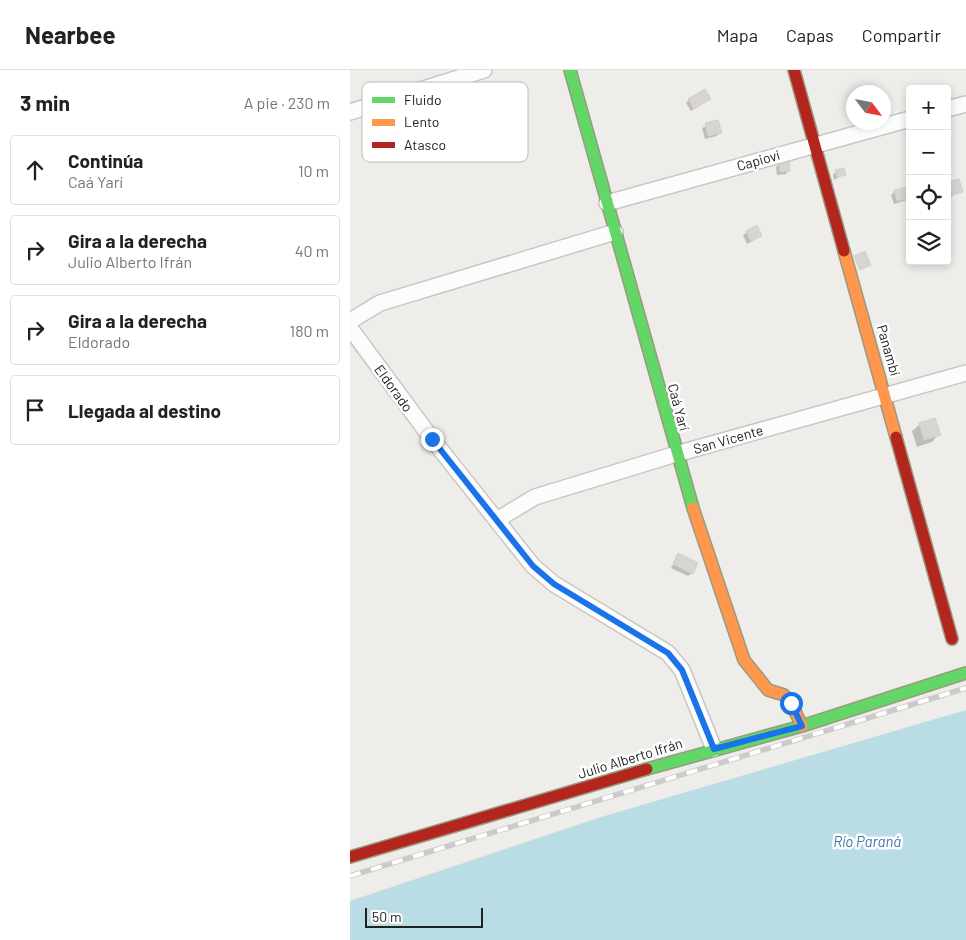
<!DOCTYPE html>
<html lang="es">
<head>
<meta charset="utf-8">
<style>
	:root { --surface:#fff; --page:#f2f2f2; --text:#222; --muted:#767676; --line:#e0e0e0 }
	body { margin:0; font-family:Barlow,sans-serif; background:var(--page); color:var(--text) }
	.controls { position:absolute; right:15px; top:15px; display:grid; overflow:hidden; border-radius:5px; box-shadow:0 2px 8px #0003 }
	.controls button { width:45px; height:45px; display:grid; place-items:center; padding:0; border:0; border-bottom:1px solid var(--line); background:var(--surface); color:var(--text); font:25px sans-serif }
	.compass { position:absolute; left:496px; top:15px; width:45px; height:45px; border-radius:50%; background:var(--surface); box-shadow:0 2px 8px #0003; rotate:122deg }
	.scale { position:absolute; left:15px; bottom:12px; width:118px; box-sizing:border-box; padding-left:5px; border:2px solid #212121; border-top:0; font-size:14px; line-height:18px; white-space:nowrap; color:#212121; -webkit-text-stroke:4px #fff; paint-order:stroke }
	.stop { position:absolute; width:15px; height:15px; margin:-11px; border:4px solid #1a73e8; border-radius:50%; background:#fff }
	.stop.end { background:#1a73e8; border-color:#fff; box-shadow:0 1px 5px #0008 }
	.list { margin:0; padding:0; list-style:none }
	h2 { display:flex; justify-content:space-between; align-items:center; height:65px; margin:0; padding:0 20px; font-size:21px }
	h2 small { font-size:16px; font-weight:400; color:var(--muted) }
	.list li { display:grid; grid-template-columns:32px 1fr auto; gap:15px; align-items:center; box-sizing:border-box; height:70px; margin:0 10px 10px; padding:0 10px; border:1px solid var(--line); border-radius:5px }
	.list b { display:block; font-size:19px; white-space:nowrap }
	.list p { margin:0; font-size:16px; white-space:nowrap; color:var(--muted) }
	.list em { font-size:16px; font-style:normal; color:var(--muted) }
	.icon { flex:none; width:28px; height:28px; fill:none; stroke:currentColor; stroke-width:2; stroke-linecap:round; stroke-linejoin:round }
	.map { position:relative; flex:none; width:616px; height:870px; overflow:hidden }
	header { display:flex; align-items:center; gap:30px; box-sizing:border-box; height:70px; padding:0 25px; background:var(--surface); border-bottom:1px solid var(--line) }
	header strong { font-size:24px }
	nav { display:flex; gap:28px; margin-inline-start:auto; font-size:18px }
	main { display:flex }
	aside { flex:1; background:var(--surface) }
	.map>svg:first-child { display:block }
	.water { fill:#badde5 }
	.shadow { fill:#0003 }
	.building { fill:#d7d5d2; stroke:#d2cecb }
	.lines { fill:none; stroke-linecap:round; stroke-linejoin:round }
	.street-casing { stroke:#c8c7c6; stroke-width:18 }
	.fast-casing { stroke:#999a80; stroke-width:14 }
	.slow-casing { stroke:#999a80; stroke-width:14 }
	.jam-casing { stroke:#999a80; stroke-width:14 }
	.street { stroke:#fdfcfc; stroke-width:15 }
	.fast { stroke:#63d668; stroke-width:11 }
	.slow { stroke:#ff974d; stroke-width:11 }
	.jam { stroke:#b3261e; stroke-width:11 }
	.rail-casing { stroke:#cbcbcb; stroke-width:5.5 }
	.rail { stroke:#fff; stroke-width:4; stroke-dasharray:11; stroke-linecap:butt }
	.route { stroke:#1a73e8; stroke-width:6 }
	.labels { text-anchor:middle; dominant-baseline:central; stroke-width:5; stroke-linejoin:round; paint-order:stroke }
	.street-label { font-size:14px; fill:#212121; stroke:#fff }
	.water-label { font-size:15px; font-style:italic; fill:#3e76aa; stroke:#fff }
	.key { fill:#fff; stroke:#bcbcbc; stroke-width:1 }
	.key-label { font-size:14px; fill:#212121 }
</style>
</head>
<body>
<header>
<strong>Nearbee</strong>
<nav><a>Mapa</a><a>Capas</a><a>Compartir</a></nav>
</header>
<main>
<aside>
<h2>3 min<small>A pie · 230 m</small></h2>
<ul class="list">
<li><svg class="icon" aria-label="ahead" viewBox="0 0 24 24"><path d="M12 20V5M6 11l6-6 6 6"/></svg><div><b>Continúa</b><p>Caá Yarí</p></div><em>10 m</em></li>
<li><svg class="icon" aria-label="right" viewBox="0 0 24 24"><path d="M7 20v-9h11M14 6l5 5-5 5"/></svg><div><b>Gira a la derecha</b><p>Julio Alberto Ifrán</p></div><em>40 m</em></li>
<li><svg class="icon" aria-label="right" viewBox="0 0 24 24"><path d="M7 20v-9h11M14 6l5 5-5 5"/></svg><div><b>Gira a la derecha</b><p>Eldorado</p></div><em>180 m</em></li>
<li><svg class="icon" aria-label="arrive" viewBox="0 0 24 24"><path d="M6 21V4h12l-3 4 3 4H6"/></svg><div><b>Llegada al destino</b></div></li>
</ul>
</aside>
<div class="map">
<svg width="616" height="870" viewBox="0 0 616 870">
	<rect width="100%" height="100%" fill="#efedea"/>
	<!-- water -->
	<path class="water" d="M616,640V870H0V831L251,747Z"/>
	<!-- shadow -->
	<path class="shadow" d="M360,29L341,41L336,33L339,30Z
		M367,51L370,62L367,66L355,69L352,58Z
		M430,94L439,100L436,104L427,105L426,97Z
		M486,101L494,104L484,110L483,105Z
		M599,113L611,121L599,128Z
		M560,117V129L544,134L541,125L545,121Z
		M397,162L411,166L397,174L393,165Z
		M570,354L589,364L582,372L567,377L562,361Z
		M329,484L342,503L338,506L321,498Z"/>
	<!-- building -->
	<path class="building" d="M355,19L361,29L344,39L338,29Z
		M368,50L372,63L358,66L355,53Z
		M439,91L440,101L430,102L429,93Z
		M494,98L496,105L487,107L485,100Z
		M609,109L613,122L602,125L598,112Z
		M560,116V128L547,131L544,120Z
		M407,155L412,166L401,171L396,161Z
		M515,181L521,195L510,200L504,186Z
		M585,348L591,365L574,370L569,353Z
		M328,483L348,493L343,504L323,494Z"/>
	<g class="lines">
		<!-- street casing -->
		<g class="street-casing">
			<path id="street" d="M597,39L616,34
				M0,42L134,0
				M257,133L560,49
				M0,251L30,233L265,162
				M0,258L82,369L183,496L204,514L318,583L332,600L364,679
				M147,450L185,427L326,384L616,303"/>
		</g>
		<!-- fast casing -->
		<g class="fast-casing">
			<path id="fast" d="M220,0L343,438
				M297,699L452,656L616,603"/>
		</g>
		<!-- slow casing -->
		<g class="slow-casing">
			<path id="slow" d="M494,181L546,367
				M343,438L394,590L418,620L434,625L441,633L452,656"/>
		</g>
		<!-- jam casing -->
		<g class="jam-casing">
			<path id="jam" d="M444,0L494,181
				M546,367L602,569
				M0,787L297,699"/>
		</g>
		<!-- street -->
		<use href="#street" class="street"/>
		<!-- fast -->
		<use href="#fast" class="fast"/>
		<!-- slow -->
		<use href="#slow" class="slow"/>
		<!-- jam -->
		<use href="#jam" class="jam"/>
		<!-- rail casing -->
		<g class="rail-casing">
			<path id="rail" d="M0,806L616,618"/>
		</g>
		<!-- rail -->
		<use href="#rail" class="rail"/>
	</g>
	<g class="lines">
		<!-- route -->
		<path class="route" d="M82,369L183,496L204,514L318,583L332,600L364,679L452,656L441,633"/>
	</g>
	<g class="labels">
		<!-- street labels -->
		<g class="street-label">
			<text transform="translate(408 90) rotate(-16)">Capioví</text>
			<text transform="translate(539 280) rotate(74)">Panambí</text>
			<text transform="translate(44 318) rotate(54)">Eldorado</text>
			<text transform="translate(329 337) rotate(75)">Caá Yarí</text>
			<text transform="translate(378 369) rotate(-16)">San Vicente</text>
			<text transform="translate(280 688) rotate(-17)">Julio Alberto Ifrán</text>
		</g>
		<!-- water labels -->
		<g class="water-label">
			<text x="517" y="771">Río Paraná</text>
		</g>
	</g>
	<!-- legend -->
	<rect x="12" y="12" width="166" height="80" rx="8" class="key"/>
	<rect x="22" y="27" width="23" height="6" fill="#63d668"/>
	<rect x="22" y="49" width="23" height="7" fill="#ff974d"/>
	<rect x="22" y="72" width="23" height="6" fill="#b3261e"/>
	<g class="key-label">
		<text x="54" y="35">Fluido</text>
		<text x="54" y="57">Lento</text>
		<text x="54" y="80">Atasco</text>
	</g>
</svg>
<div class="controls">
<button>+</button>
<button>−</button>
<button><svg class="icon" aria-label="locate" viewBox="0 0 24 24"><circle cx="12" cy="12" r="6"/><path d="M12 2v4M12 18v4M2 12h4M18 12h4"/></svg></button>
<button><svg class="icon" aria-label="layers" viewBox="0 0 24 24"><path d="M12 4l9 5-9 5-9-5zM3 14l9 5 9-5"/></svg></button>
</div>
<svg class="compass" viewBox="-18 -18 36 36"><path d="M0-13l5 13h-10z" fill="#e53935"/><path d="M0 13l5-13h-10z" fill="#767676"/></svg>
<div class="scale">50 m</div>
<div class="stop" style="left:441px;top:633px"></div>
<div class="stop end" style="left:82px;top:369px"></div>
</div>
</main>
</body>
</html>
